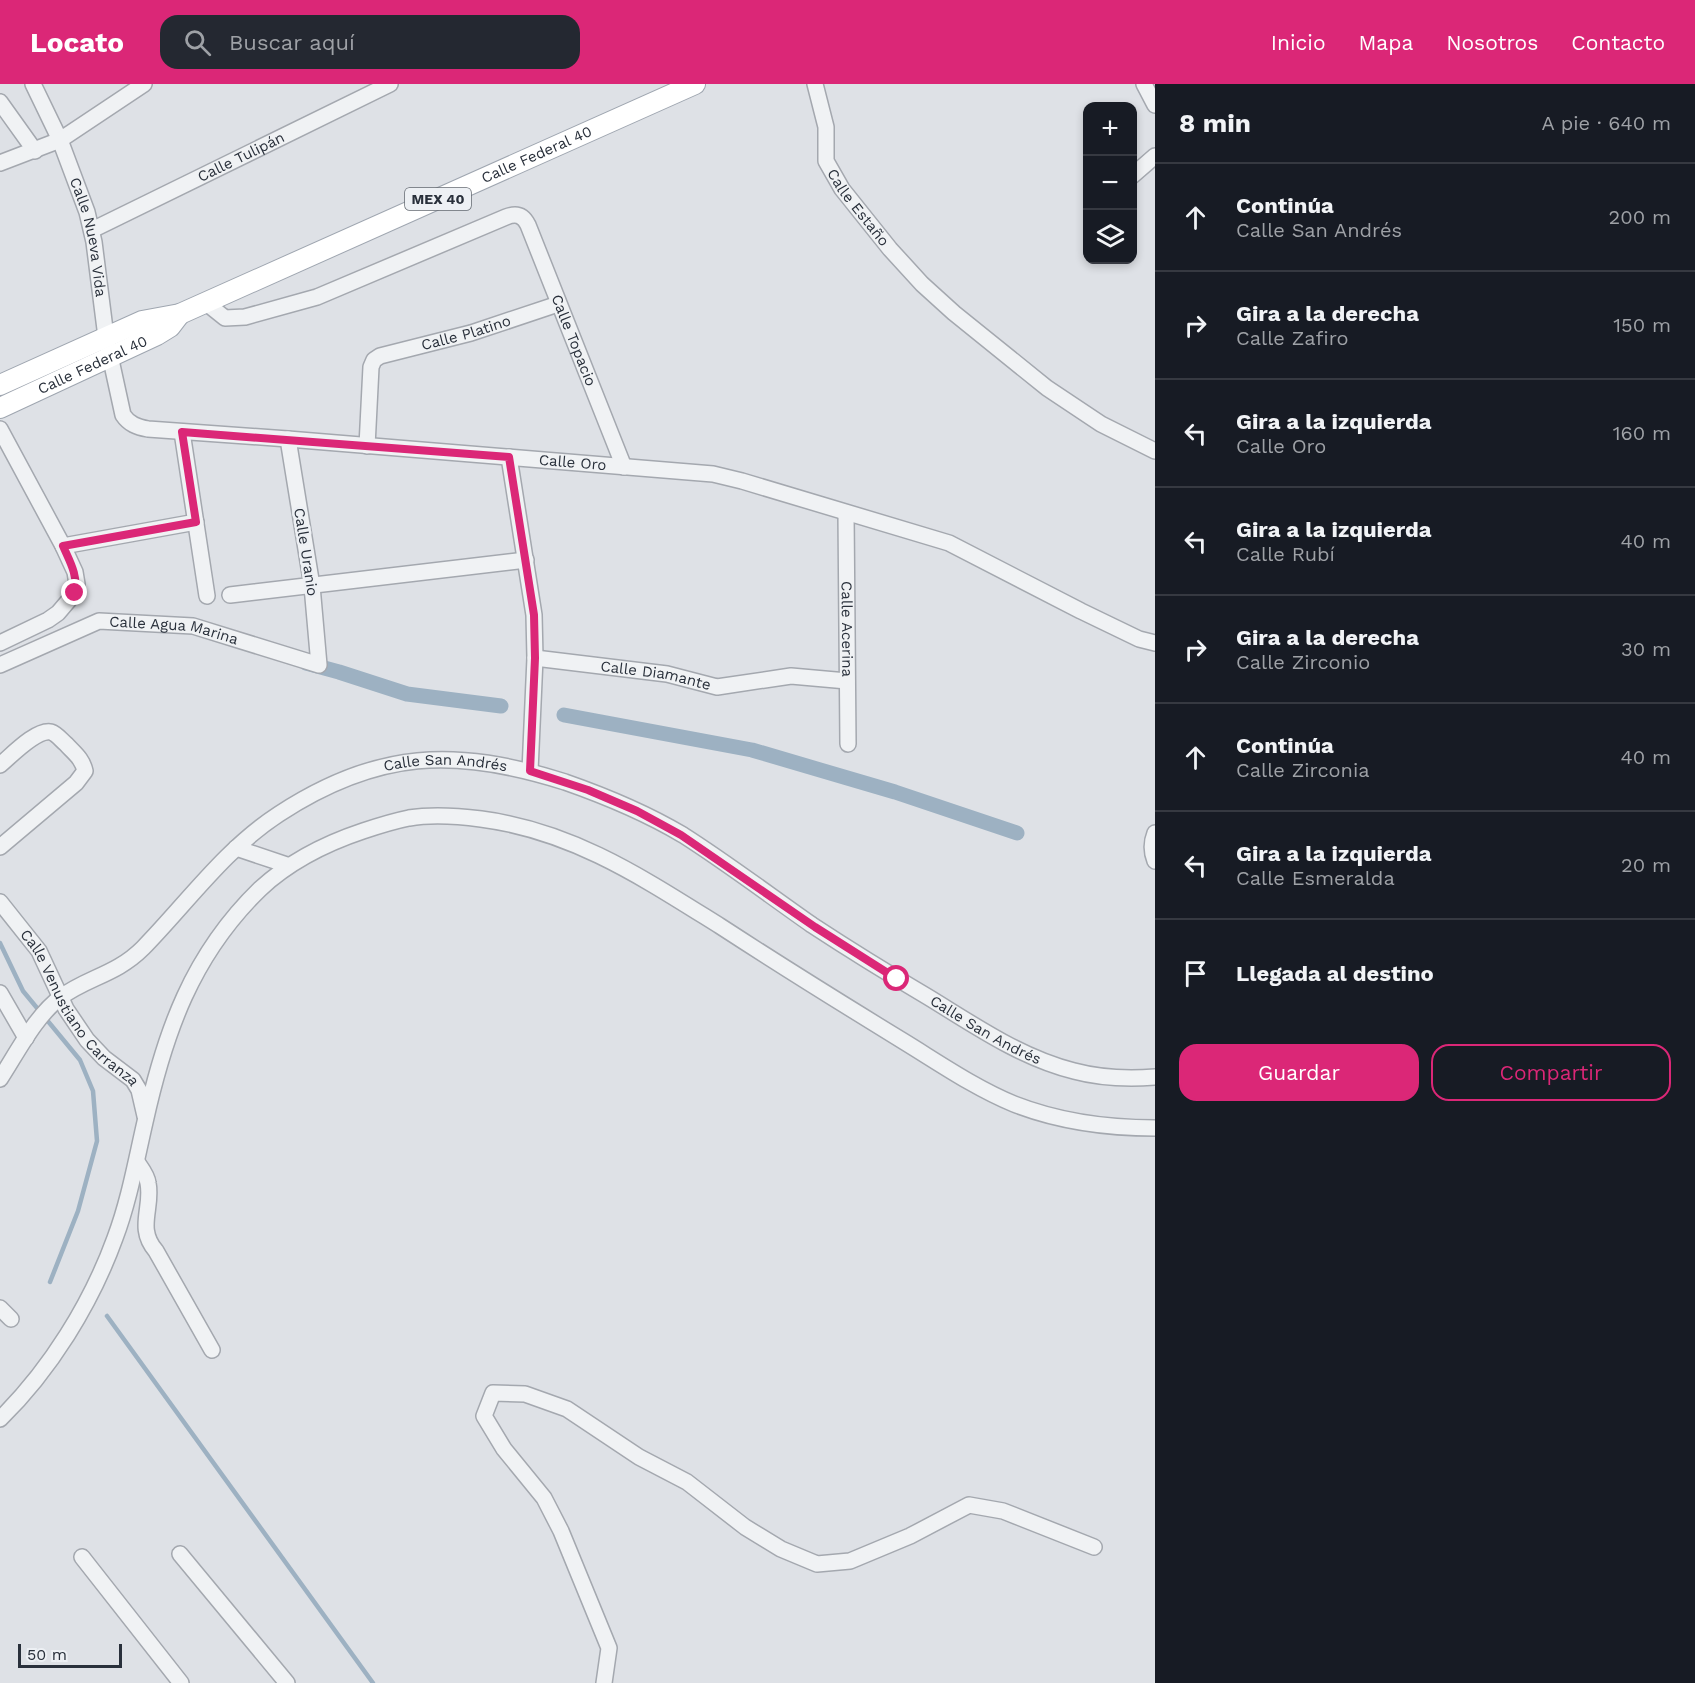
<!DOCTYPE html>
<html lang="es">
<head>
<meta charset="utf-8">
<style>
	:root { --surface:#171b24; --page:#242831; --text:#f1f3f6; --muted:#9ea1a6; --line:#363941; --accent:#db2777 }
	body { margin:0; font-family:"Work Sans",sans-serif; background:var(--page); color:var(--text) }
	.controls { position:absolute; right:18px; top:18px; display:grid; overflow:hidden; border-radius:12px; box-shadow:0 3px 9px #0003 }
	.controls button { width:54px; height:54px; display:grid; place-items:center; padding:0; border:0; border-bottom:2px solid var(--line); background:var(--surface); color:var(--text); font:30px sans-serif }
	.scale { position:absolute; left:18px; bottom:15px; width:104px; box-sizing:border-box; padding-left:6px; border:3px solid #29303b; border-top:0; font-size:16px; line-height:21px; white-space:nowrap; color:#29303b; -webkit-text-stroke:4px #edf0f4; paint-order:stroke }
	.stop { position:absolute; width:18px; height:18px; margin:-14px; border:4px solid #db2777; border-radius:50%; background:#fff }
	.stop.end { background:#db2777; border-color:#fff; box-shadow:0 2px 6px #0008 }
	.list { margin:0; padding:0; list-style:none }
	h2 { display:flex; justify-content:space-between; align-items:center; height:78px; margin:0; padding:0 24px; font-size:26px }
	h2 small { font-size:20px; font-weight:400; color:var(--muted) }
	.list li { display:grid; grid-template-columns:39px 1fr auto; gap:18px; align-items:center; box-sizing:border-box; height:108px; padding:0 24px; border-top:2px solid var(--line) }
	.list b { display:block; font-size:22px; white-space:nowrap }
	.list p { margin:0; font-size:20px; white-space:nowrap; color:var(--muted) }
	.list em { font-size:20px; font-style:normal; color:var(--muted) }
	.actions { display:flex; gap:12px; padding:18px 24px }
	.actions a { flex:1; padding:14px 0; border:2px solid var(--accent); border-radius:18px; text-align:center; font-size:21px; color:var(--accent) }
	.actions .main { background:var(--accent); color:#fff }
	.icon { flex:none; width:33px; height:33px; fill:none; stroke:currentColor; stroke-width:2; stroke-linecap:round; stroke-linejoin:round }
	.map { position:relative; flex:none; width:1155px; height:1599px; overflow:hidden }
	header { display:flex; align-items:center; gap:36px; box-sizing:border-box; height:84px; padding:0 30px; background:var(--accent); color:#fff }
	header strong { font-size:28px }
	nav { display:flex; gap:33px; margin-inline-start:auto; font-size:21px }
	.search { width:420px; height:54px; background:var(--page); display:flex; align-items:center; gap:15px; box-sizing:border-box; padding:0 21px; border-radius:18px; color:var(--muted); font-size:22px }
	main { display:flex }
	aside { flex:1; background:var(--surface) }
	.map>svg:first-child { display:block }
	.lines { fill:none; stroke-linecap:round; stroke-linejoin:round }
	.stream { stroke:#9db1c2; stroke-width:4.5 }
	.canal { stroke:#9db1c2; stroke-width:15 }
	.minor-casing { stroke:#a4a8af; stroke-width:18 }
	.major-casing { stroke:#9fa6b0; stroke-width:22 }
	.minor { stroke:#f0f2f4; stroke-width:15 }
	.major { stroke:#fff; stroke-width:20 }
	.route { stroke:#db2777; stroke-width:8 }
	.labels { text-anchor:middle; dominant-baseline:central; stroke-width:5; stroke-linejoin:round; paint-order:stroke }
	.shield { fill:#edf0f4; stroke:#646a72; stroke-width:1.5 }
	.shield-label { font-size:14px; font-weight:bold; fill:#29303b }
	.street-label { font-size:15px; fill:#29303b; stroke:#edf0f4 }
</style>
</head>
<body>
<header>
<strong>Locato</strong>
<div class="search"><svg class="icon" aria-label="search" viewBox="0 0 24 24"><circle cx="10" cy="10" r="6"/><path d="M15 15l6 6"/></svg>Buscar aquí</div>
<nav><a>Inicio</a><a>Mapa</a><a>Nosotros</a><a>Contacto</a></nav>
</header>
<main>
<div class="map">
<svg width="1155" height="1599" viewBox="0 0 1155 1599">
	<rect width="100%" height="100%" fill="#dee1e6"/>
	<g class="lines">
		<!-- stream -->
		<path class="stream" d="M0,859L23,907L80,976L93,1007L97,1057L78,1127L50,1198
			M107,1232L373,1599"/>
		<!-- canal -->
		<path class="canal" d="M306,579L339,588L407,610L501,622
			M564,631L752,666L895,708L1017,749"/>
		<!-- minor casing -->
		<g class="minor-casing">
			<g id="minor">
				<path id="s1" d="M33,0L60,56L87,128L94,158L106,253L123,331C129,340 137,343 148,345L288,355L713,390L742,397L949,459L1081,527L1139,555L1155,559"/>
				<path id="s2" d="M815,0L826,43V77L842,105L890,165L922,200L954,229L1047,304L1101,340L1155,367"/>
				<path d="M1144,0L1155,21"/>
				<path d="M0,18L35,67"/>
				<path d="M0,79L60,56L144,0"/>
				<path d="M1132,92L1155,72"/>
				<path id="s3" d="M92,146L390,0"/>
				<path id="s4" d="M205,218L225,234L245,233L317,213L506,133C516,129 523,131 528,141L624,383"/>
				<path d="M0,345L63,462L75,488L77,500L75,509L58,529L48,536L0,559"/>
				<path d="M182,348L207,512"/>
				<path id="s5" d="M367,362L371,283L374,276L380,272L471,249L558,220"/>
				<path d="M509,373L534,531L535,574L530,687"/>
				<path id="s6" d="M846,429L848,660"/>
				<path d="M63,462L196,438"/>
				<path d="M230,511L526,476"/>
				<path id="s7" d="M535,574L667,590L717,603L791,592L847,597"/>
				<path id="s8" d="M0,581L99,537L193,542L319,581L312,502L288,355"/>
				<path d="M0,681C11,672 36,645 51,648C57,650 61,656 66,660C74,669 82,674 85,687L76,699L0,763"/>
				<path d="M1155,749C1151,759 1151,767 1155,777"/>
				<path d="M236,764L287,781"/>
				<path id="s9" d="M0,818L39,867L66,925L87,956L104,974L133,996L139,1006L145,1032"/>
				<path d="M0,909L26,954"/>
				<path id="s10" d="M0,995C17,969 36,931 61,913C88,893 116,891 143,864C187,819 225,765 279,730C377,666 455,663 565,698C605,712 646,729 683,751C727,779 769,811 812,841C850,866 889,890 928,913C974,941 1021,974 1074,987C1100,994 1128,995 1155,993"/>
				<path d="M137,1078C141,1084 147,1091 148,1099C153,1124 136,1144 156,1167L212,1266"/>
				<path d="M0,1224L11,1235"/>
				<path d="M0,1335C50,1286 91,1220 115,1154C129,1117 136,1077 145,1038C165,948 192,871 260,805C290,777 324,760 363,747C378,742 394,737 409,734C433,730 458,732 481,735C573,747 643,794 720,842C780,881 841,919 903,957C939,979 975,1004 1014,1020C1060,1038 1106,1044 1155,1044"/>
				<path d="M180,1470L287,1599"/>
				<path d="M82,1473L181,1599"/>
				<path d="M604,1599L609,1564L561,1447L544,1414L504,1365L484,1332L493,1309L525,1310L567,1325L639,1373L687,1398L745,1443L781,1465L817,1480L850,1477L910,1452L969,1421L1003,1427L1094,1463"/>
			</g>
		</g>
		<!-- major casing -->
		<g class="major-casing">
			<g id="major">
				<path id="s11" d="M0,301L142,237L180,230L695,0"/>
				<path id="s12" d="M0,324L157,251L170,243L180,230"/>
			</g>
		</g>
		<!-- minor -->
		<use href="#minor" class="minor"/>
		<!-- major -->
		<use href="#major" class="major"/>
	</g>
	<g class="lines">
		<!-- route -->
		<path class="route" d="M75,509C78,491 70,478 63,462L196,438L182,348L509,373L534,531L535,574L530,687L588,706L637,727L681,751L815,843L897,895"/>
	</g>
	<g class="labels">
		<!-- shield labels -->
		<rect class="shield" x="405" y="104" width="66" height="22" rx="4.5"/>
		<g class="shield-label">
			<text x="438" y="115">MEX 40</text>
		</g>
		<!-- street labels -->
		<g class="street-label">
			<text stroke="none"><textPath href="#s11" startOffset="585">Calle Federal 40</textPath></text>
			<text stroke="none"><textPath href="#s3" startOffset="166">Calle Tulipán</textPath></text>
			<text stroke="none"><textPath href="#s2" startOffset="135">Calle Estaño</textPath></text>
			<text stroke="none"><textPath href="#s1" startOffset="164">Calle Nueva Vida</textPath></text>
			<text stroke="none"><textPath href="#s5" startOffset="183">Calle Platino</textPath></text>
			<text stroke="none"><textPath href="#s4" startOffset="476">Calle Topacio</textPath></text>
			<text stroke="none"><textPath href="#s12" startOffset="102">Calle Federal 40</textPath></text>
			<text stroke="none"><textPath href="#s1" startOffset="801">Calle Oro</textPath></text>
			<text transform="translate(306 468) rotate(81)">Calle Uranio</text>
			<text stroke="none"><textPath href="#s6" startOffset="116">Calle Acerina</textPath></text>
			<text stroke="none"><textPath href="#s8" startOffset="184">Calle Agua Marina</textPath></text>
			<text stroke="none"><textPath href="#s7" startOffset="122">Calle Diamante</textPath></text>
			<text stroke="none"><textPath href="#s10" startOffset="568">Calle San Andrés</textPath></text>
			<text stroke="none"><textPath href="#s9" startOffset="134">Calle Venustiano Carranza</textPath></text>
			<text stroke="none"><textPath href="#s10" startOffset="1180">Calle San Andrés</textPath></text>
		</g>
	</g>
</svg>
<div class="controls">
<button>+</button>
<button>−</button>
<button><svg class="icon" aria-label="layers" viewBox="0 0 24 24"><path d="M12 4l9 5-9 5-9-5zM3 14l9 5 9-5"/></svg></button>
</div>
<div class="scale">50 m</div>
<div class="stop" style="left:897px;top:895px"></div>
<div class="stop end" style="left:75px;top:509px"></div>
</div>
<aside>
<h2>8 min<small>A pie · 640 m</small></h2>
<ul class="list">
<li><svg class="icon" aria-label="ahead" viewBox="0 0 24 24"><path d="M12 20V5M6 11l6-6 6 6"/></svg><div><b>Continúa</b><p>Calle San Andrés</p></div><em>200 m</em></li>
<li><svg class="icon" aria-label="right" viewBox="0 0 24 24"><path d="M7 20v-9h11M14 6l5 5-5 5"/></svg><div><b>Gira a la derecha</b><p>Calle Zafiro</p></div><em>150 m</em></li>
<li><svg class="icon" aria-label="left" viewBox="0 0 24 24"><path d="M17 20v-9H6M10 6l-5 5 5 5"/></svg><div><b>Gira a la izquierda</b><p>Calle Oro</p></div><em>160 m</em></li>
<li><svg class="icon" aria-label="left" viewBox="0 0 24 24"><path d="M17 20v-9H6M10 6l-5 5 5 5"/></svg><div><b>Gira a la izquierda</b><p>Calle Rubí</p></div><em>40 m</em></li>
<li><svg class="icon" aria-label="right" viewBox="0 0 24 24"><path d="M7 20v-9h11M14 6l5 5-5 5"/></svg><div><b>Gira a la derecha</b><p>Calle Zirconio</p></div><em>30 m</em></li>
<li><svg class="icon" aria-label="ahead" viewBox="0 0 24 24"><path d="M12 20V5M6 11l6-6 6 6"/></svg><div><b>Continúa</b><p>Calle Zirconia</p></div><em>40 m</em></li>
<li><svg class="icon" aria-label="left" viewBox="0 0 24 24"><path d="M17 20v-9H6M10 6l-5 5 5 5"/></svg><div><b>Gira a la izquierda</b><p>Calle Esmeralda</p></div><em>20 m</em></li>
<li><svg class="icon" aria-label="arrive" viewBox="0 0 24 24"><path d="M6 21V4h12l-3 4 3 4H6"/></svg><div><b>Llegada al destino</b></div></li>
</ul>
<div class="actions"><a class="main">Guardar</a><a>Compartir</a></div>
</aside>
</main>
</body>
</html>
